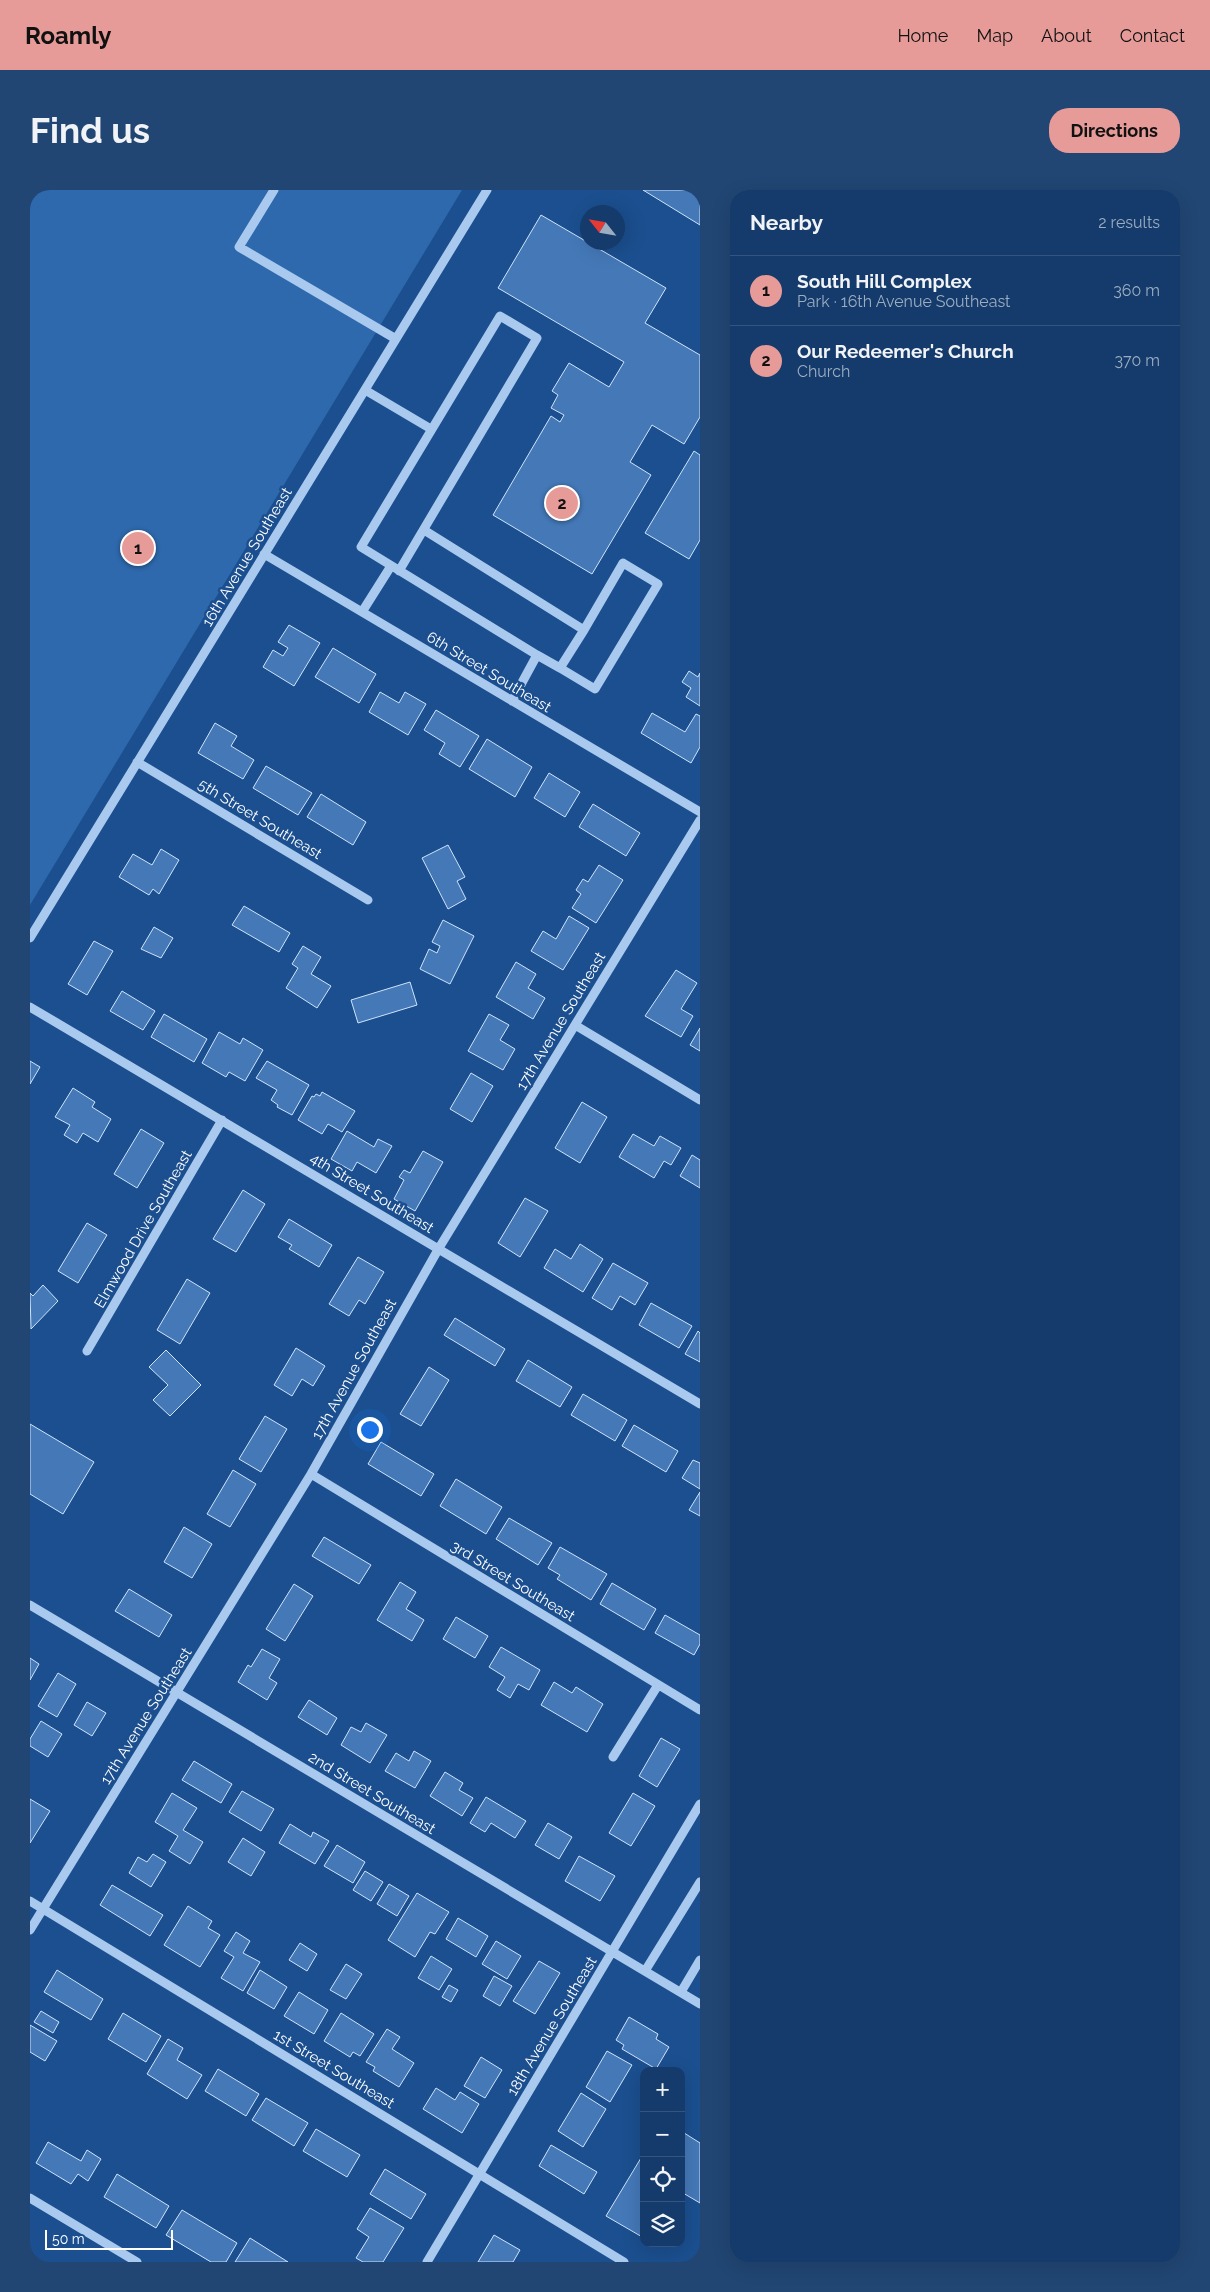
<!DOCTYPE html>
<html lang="en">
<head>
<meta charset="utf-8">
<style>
	:root { --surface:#143b6b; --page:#214673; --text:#f1f3f6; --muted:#9dadc1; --line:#33557e; --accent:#e69b98 }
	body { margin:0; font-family:Raleway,sans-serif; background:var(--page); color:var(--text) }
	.controls { position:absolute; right:15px; bottom:15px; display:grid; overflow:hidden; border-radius:10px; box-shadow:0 5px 20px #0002 }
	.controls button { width:45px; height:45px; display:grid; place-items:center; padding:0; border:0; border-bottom:1px solid var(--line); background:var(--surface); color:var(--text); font:25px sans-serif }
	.compass { position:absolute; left:550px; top:15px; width:45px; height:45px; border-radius:50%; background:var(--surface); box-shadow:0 5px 20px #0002; rotate:301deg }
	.scale { position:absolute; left:15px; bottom:12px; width:128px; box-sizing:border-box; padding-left:5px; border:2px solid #fff; border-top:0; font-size:14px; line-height:18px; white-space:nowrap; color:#fff; -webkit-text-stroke:4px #1b4f8f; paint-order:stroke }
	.you { position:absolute; left:339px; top:1239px; width:18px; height:18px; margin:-12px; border:4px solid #fff; border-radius:50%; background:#1a73e8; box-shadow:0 0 0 8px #1a73e833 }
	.badge { display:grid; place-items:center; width:32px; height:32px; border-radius:50%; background:var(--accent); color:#111; font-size:16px; font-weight:700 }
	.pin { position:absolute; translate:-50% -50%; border:2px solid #fff; box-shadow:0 1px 5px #0006 }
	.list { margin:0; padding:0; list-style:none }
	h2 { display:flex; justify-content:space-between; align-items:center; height:65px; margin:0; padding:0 20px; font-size:21px }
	h2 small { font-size:16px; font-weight:400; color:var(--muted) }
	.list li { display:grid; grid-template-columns:32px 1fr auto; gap:15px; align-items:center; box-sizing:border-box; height:70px; padding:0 20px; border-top:1px solid var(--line) }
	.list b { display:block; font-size:19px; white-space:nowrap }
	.list p { margin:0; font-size:16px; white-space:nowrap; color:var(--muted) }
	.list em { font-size:16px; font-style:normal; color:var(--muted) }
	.icon { flex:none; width:28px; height:28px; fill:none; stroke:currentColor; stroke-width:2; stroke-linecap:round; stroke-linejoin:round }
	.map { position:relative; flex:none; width:670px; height:2072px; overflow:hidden; border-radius:20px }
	header { display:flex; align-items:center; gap:30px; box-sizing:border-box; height:70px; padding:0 25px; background:var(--accent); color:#111 }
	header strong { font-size:24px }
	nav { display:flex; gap:28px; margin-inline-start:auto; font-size:18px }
	.intro { display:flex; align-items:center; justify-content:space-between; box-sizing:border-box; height:120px; padding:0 30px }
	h1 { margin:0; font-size:35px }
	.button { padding:12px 22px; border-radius:20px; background:var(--accent); color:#111; font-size:18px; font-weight:700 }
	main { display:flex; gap:30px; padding:0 30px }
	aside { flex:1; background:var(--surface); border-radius:20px; box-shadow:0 5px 20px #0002 }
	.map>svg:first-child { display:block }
	.green { fill:#2e69ad }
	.building { fill:#4478b7; stroke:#cfe3fa }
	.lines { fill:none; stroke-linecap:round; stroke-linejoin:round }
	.minor { stroke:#a9c9ee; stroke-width:9 }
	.labels { text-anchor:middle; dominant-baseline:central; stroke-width:5; stroke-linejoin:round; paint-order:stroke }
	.street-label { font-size:15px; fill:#fff; stroke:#1b4f8f }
</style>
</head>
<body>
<header>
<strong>Roamly</strong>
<nav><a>Home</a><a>Map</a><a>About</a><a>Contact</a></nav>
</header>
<div class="intro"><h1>Find us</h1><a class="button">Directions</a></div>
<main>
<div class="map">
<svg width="670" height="2072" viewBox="0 0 670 2072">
	<rect width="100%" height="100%" fill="#1b4f8f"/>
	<!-- green -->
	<path class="green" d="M0,0H432L0,715Z"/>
	<!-- building -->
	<path class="building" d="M613,0H670V35Z
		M511,25L636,98L615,133L670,165V227L654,254L622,235L600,272L621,285L562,384L463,325L521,226L530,232L534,225L521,218L528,205L522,201L539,173L579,197L594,172L468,98Z
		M664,261L670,265V350L659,369L615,343Z
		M259,435L290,453L264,496L233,477L243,460L253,466L258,458L248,452Z
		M303,458L346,484L329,513L285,487Z
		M659,481L668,487L670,483V516L656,507L661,498L652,492Z
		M350,502L369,513L375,502L396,514L378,545L339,522Z
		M406,520L449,546L430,577L409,564L415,553L394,540Z
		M622,523L655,542L666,524L670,526V557L661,573L611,543Z
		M185,533L207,546L201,556L224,570L213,589L168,563Z
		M457,549L502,577L485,607L439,579Z
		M236,576L282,603L268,625L223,598Z
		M519,583L550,602L535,627L504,608Z
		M291,604L336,632L323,655L277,627Z
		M563,614L610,643L596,666L549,637Z
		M418,655L435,687L427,691L436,709L418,719L392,668Z
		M131,659L149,670L129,704L123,699L119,705L89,687L103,664L122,675Z
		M569,675L593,690L566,733L542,718L551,704L546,700L553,689L558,692Z
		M214,716L260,743L249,762L202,735Z
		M539,726L559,738L533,780L501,761L513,741L526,749Z
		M413,730L444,746L420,794L390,779L399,759L407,763L410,756L402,752Z
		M124,737L143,748L131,768L111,759Z
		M64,751L83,761L57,805L38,794Z
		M273,756L291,767L281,784L301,796L287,818L256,798L268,778L262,774Z
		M486,772L506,784L498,798L515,808L503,829L466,807Z
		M646,780L667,793L651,819L663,826L651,847L615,826Z
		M380,792L387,815L328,833L321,810Z
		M92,801L125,821L113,840L80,821Z
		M134,824L177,849L164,872L121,847Z
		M459,824L479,835L470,850L485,859L473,880L438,861Z
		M670,838V861L660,855Z
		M189,842L210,854L213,848L233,860L215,891L199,882L196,887L172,873Z
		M0,871L10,877L0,894Z
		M237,871L279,895L262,925L247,917L248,915L241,910L247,900L226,888Z
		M441,883L463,896L442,932L420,919Z
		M43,898L65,912L62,917L81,929L68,952L53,943L47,953L34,945L40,935L25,927Z
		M292,902L325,921L312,942L298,934L292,944L268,930L282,906L284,907L286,904L290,906Z
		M552,912L577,927L550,973L525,958Z
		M111,939L134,953L107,998L84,984Z
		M317,941L344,957L348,949L362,956L346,983L327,972L322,981L301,969Z
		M603,944L624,956L630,946L651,958L641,975L634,971L624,988L589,967Z
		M393,961L413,972L385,1021L364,1009L374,990L369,987L374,980L380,983Z
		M662,965L670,970V998L650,986Z
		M213,1000L235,1014L206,1062L183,1049Z
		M495,1008L518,1021L490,1067L468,1053Z
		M259,1029L302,1055L289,1077L259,1059L262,1055L248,1047Z
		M57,1033L77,1045L48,1093L28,1081Z
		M550,1054L573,1069L553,1102L514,1078L525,1059L541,1069Z
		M328,1067L354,1082L335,1114L329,1110L319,1126L299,1114Z
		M583,1073L618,1093L605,1115L590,1106L582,1120L562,1108Z
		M157,1089L180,1103L150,1154L127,1140Z
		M13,1095L28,1111L1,1139L0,1103L3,1106Z
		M621,1113L662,1136L649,1158L609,1135Z
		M425,1128L475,1159L465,1176L414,1145Z
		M668,1141L670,1143V1172L655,1164Z
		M266,1158L295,1176L283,1196L272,1189L262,1206L244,1195Z
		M136,1160L171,1195L140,1226L123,1210L138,1195L119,1177Z
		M498,1170L542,1197L530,1217L486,1191Z
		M399,1177L419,1190L391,1236L370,1224Z
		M553,1204L597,1230L585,1251L541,1225Z
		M235,1226L257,1239L231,1282L209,1269Z
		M0,1234L64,1272L33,1324L0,1304Z
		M604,1235L648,1261L636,1282L592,1256Z
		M351,1252L404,1284L391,1306L338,1274Z
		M663,1270L670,1273V1299L652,1288Z
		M203,1280L226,1294L200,1337L177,1324Z
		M426,1289L472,1317L456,1344L410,1316Z
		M670,1302V1326L659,1320Z
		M479,1328L522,1353L508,1375L466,1349Z
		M154,1337L182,1354L162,1388L134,1372Z
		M294,1347L341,1375L329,1394L282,1366Z
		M530,1357L577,1384L561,1410L527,1389L530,1385L518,1378Z
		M370,1392L386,1402L376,1419L394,1430L382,1451L347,1430Z
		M582,1393L626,1419L614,1440L570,1414Z
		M264,1394L283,1406L255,1451L236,1439Z
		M99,1399L142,1425L129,1447L85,1421Z
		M635,1425L670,1445V1454L664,1465L625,1443Z
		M426,1427L458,1446L445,1468L413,1449Z
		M471,1457L510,1480L499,1500L488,1494L480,1508L467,1500L475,1487L459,1477Z
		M232,1459L250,1469L239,1488L247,1493L237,1510L208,1492L218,1475L221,1477Z
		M0,1468L9,1474L0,1490Z
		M28,1483L46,1494L27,1527L8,1516Z
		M524,1492L542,1503L546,1497L573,1514L557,1542L511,1515Z
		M279,1510L307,1528L297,1545L268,1527Z
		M57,1512L76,1523L62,1546L44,1535Z
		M11,1531L32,1544L18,1567L0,1556V1549Z
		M336,1533L357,1545L340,1573L311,1555L321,1537L331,1542Z
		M631,1548L650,1559L627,1597L609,1586Z
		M384,1561L401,1571L385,1598L355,1581L366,1563L379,1571Z
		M164,1571L202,1594L191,1613L152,1590Z
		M415,1582L433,1593L429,1600L443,1608L432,1626L400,1606Z
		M212,1601L244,1619L231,1641L199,1622Z
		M142,1603L167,1618L153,1640L173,1652L160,1674L139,1661L148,1646L125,1632Z
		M603,1603L625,1616L601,1656L579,1643Z
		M456,1607L496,1631L485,1648L461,1633L455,1642L440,1633Z
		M0,1609L20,1621L0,1653Z
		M518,1633L542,1647L529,1669L505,1655Z
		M260,1634L281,1647L283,1642L299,1651L285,1674L249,1653Z
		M213,1648L235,1662L221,1686L198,1672Z
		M307,1655L335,1672L323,1693L294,1676Z
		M123,1664L136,1672L121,1697L99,1683L108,1667L117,1672Z
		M549,1666L585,1686L570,1711L535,1691Z
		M335,1681L353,1692L341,1711L323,1700Z
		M359,1694L379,1706L367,1726L347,1714Z
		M82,1695L133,1725L120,1746L70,1715Z
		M387,1703L419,1722L405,1744L400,1742L385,1767L358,1750Z
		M158,1716L182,1731L178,1738L190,1745L170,1777L134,1755Z
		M428,1728L458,1746L446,1767L416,1749Z
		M206,1742L220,1751L213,1763L230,1772L213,1801L191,1788L204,1767L194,1761Z
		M466,1751L491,1766L477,1789L452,1774Z
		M270,1753L287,1764L277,1781L259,1770Z
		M401,1766L422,1779L409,1800L388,1788Z
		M509,1771L530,1783L505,1824L483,1811Z
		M316,1774L332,1784L316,1809L300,1800Z
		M27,1780L73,1809L61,1830L14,1802Z
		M230,1780L257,1797L244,1819L217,1803Z
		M464,1786L482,1796L470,1816L453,1806Z
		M419,1795L428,1800L421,1812L412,1807Z
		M269,1802L298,1820L284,1844L254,1826Z
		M11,1821L29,1832L23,1843L4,1832Z
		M93,1823L131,1846L116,1872L78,1849Z
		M311,1823L344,1844L330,1866L323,1862L320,1867L294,1851Z
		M599,1827L628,1844L626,1849L639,1857L626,1879L592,1859L594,1855L586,1850Z
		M0,1835L27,1851L15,1871L0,1862Z
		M357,1839L370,1847L362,1859L384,1873L369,1897L343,1881L345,1877L336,1872Z
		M138,1849L153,1858L147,1870L172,1885L157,1909L117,1884Z
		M577,1861L602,1875L580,1912L556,1897Z
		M451,1867L472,1880L455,1908L434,1896Z
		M188,1879L229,1904L216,1926L175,1901Z
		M406,1898L425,1910L430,1902L449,1914L432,1943L393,1919Z
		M551,1903L576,1919L553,1957L528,1941Z
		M236,1908L278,1933L264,1956L222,1930Z
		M286,1939L330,1965L317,1987L273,1961Z
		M651,1941L670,1953V2013L653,2003L651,2006Z
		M18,1952L51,1971L57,1960L71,1969L58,1991L48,1984L41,1994L6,1973Z
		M521,1955L567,1982L554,2004L509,1976Z
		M614,1963V2048L576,2026Z
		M355,1979L396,2004L381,2029L340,2004Z
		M87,1984L139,2016L126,2038L74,2007Z
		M340,2018L374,2038L353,2072H333L326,2068L339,2047L327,2039Z
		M152,2020L207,2053L196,2072H181L136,2045Z
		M464,2045L490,2060L483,2072H448Z
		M220,2048L258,2072H205Z"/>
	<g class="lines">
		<!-- minor -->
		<path class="minor" d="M244,0L209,57L366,149
			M335,200L401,239
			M394,340L554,440L593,373L628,394L565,499L530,478L554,440
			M234,364L670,622
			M369,381L507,148L470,126L331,357L507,465L482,511
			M332,422L361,376
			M507,465L530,478
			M107,572L338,710
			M0,748L457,0
			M0,817L670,1214
			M545,835L670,910
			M57,1161L192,930
			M281,1284L670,1520
			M0,1415L670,1814
			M583,1567L628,1495
			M0,1711L594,2072
			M0,1740L281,1284L409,1058L670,630
			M615,1781L670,1692
			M651,1802L670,1770
			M0,2008L107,2072
			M397,2072L670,1614"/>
	</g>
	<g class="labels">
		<!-- street labels -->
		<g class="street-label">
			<text transform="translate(217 367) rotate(-59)">16th Avenue Southeast</text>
			<text transform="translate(459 482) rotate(31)">6th Street Southeast</text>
			<text transform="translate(230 629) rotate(31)">5th Street Southeast</text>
			<text transform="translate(531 831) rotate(-59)">17th Avenue Southeast</text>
			<text transform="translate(342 1003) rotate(31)">4th Street Southeast</text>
			<text transform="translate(113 1039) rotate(-60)">Elmwood Drive Southeast</text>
			<text transform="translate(324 1179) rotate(-61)">17th Avenue Southeast</text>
			<text transform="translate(483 1391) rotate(31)">3rd Street Southeast</text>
			<text transform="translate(116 1526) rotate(-58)">17th Avenue Southeast</text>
			<text transform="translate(342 1603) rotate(31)">2nd Street Southeast</text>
			<text transform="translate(522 1836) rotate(-59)">18th Avenue Southeast</text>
			<text transform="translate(304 1879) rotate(31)">1st Street Southeast</text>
		</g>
	</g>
</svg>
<div class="controls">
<button>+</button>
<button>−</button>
<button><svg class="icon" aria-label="locate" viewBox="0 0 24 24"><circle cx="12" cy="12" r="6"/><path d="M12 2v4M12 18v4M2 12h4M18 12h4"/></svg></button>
<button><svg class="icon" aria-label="layers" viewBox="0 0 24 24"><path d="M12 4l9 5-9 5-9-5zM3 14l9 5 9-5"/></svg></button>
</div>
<svg class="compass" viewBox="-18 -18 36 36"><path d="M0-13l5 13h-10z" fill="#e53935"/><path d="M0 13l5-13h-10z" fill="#9dadc1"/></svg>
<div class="scale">50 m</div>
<div class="you"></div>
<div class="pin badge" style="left:108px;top:358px">1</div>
<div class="pin badge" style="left:532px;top:313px">2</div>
</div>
<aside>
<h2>Nearby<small>2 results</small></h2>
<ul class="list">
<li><span class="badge">1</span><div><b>South Hill Complex</b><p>Park · 16th Avenue Southeast</p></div><em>360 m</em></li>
<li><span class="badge">2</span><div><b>Our Redeemer's Church</b><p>Church</p></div><em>370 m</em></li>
</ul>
</aside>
</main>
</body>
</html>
